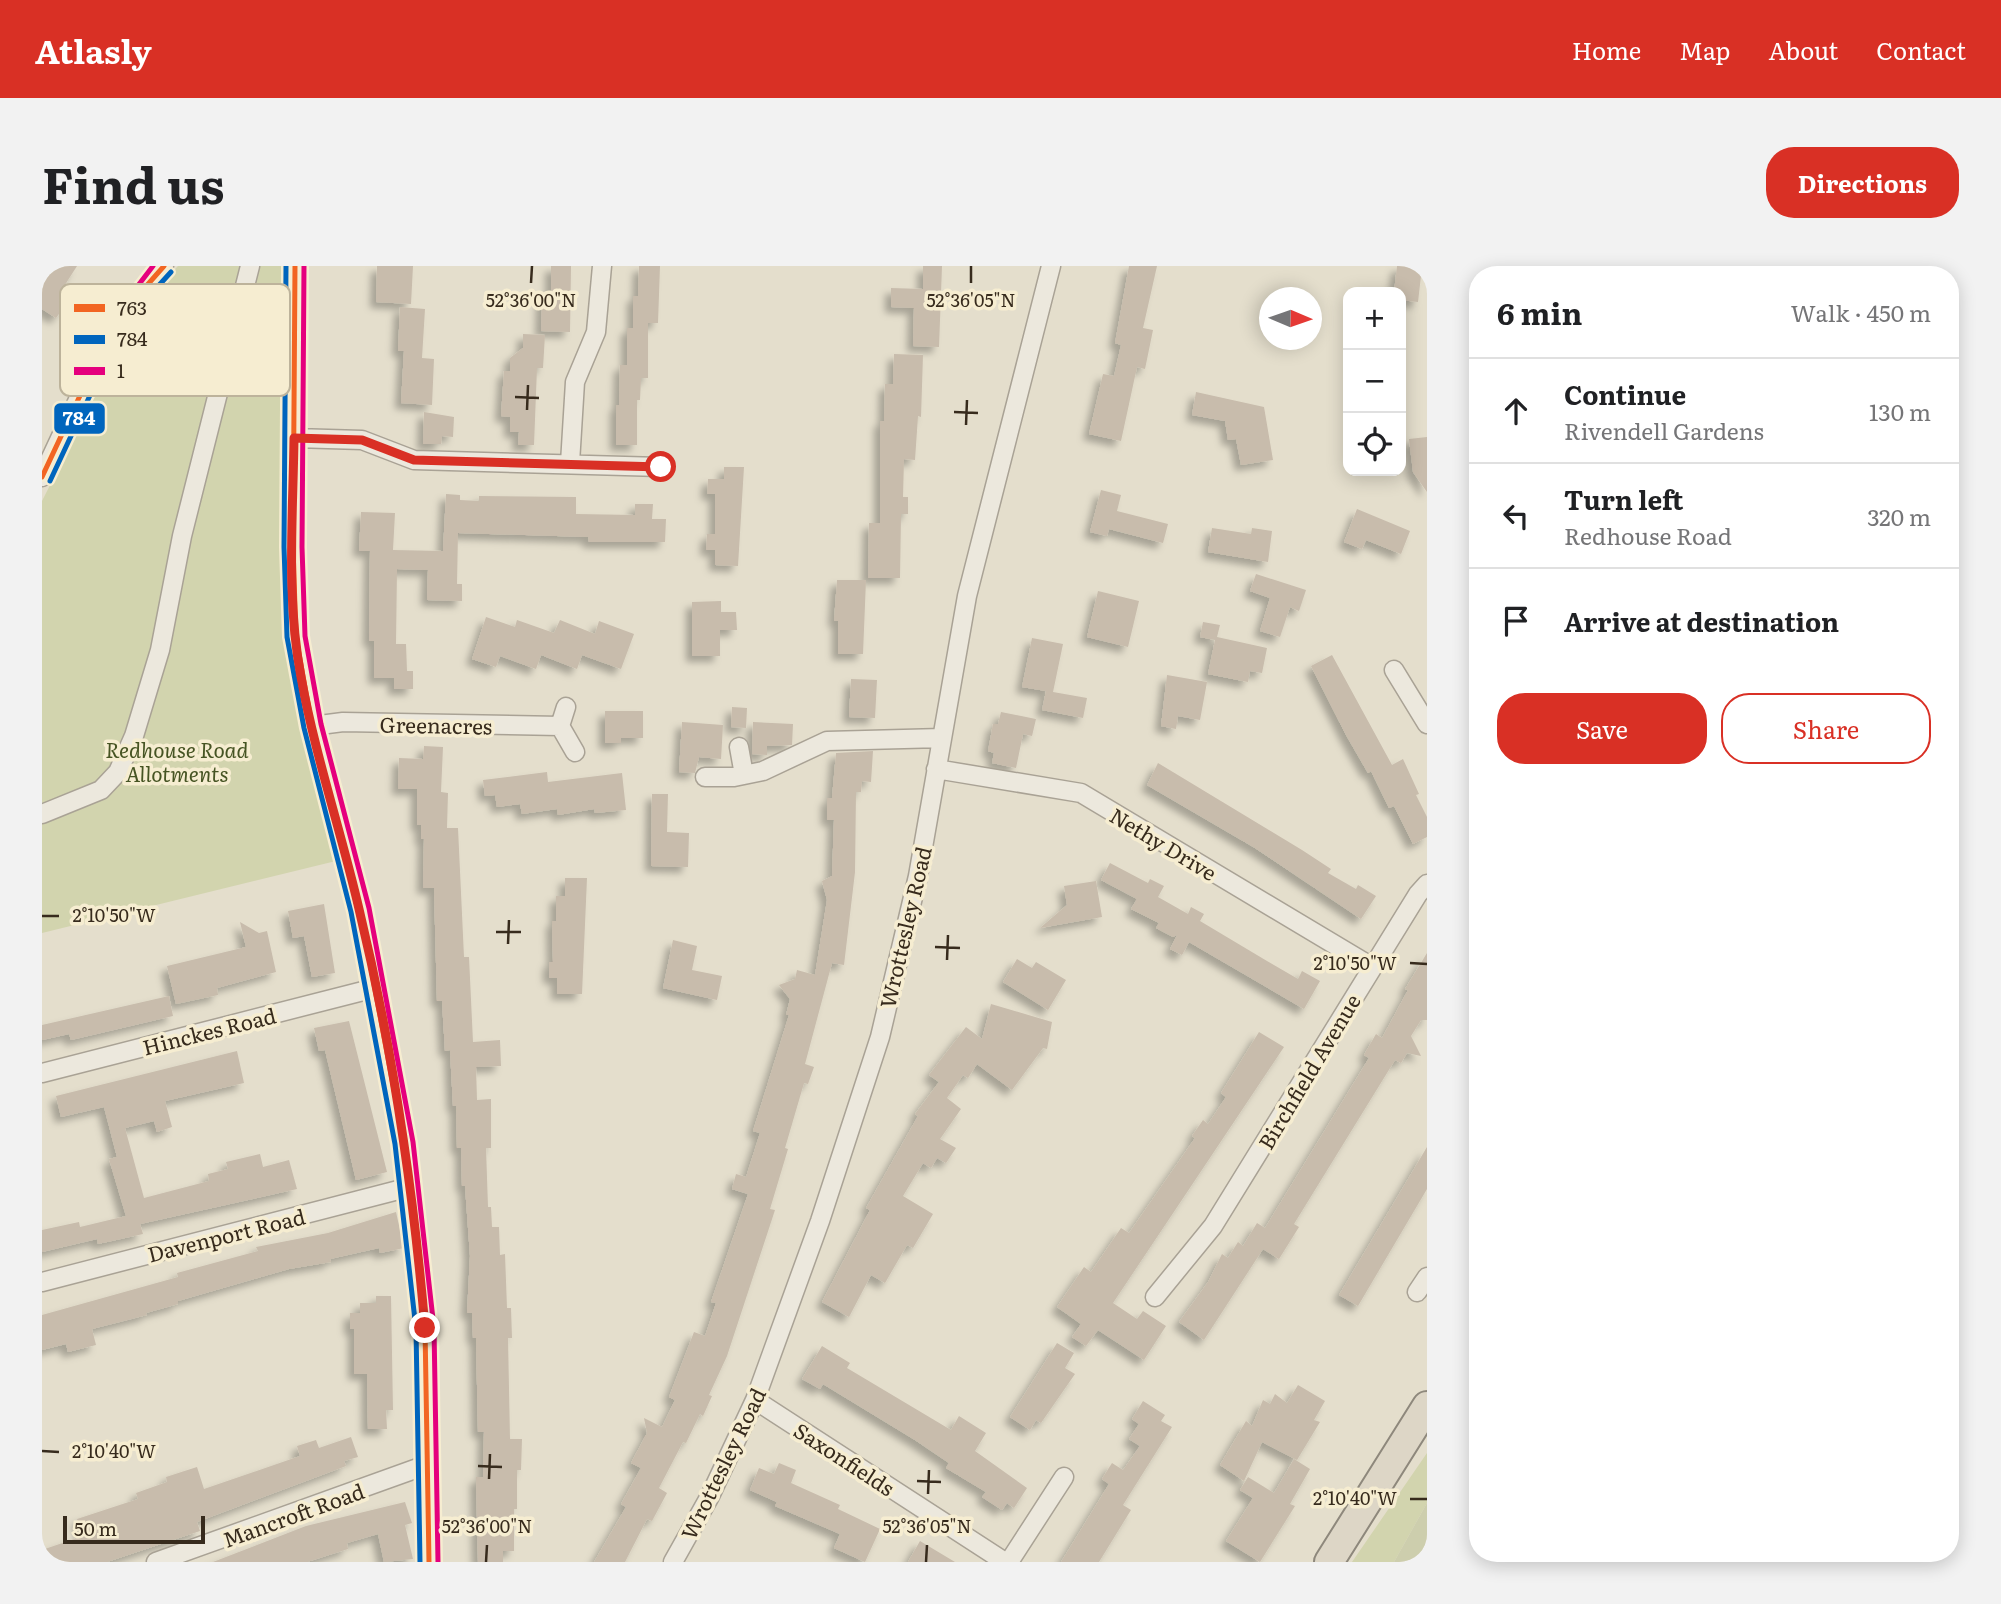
<!DOCTYPE html>
<html lang="en">
<head>
<meta charset="utf-8">
<style>
	:root { --surface:#fff; --page:#f2f2f2; --text:#202124; --muted:#757577; --line:#e0e0e0; --accent:#d93025 }
	body { margin:0; font-family:Literata,serif; background:var(--page); color:var(--text) }
	.controls { position:absolute; right:21px; top:21px; display:grid; overflow:hidden; border-radius:14px; box-shadow:0 4px 18px #0003 }
	.controls button { width:63px; height:63px; display:grid; place-items:center; padding:0; border:0; border-bottom:2px solid var(--line); background:var(--surface); color:var(--text); font:35px sans-serif }
	.compass { position:absolute; left:1217px; top:21px; width:63px; height:63px; border-radius:50%; background:var(--surface); box-shadow:0 4px 18px #0003; rotate:92deg }
	.scale { position:absolute; left:21px; bottom:18px; width:142px; box-sizing:border-box; padding-left:7px; border:4px solid #372b1d; border-top:0; font-size:19px; line-height:24px; white-space:nowrap; color:#372b1d; -webkit-text-stroke:5px #f6edd1; paint-order:stroke }
	.stop { position:absolute; width:21px; height:21px; margin:-16px; border:5px solid #d93025; border-radius:50%; background:#fff }
	.stop.end { background:#d93025; border-color:#fff; box-shadow:0 2px 7px #0008 }
	.list { margin:0; padding:0; list-style:none }
	h2 { display:flex; justify-content:space-between; align-items:center; height:91px; margin:0; padding:0 28px; font-size:30px }
	h2 small { font-size:23px; font-weight:400; color:var(--muted) }
	.list li { display:grid; grid-template-columns:46px 1fr auto; gap:21px; align-items:center; box-sizing:border-box; height:105px; padding:0 28px; border-top:2px solid var(--line) }
	.list b { display:block; font-size:26px; white-space:nowrap }
	.list p { margin:0; font-size:23px; white-space:nowrap; color:var(--muted) }
	.list em { font-size:23px; font-style:normal; color:var(--muted) }
	.actions { display:flex; gap:14px; padding:21px 28px }
	.actions a { flex:1; padding:16px 0; border:2px solid var(--accent); border-radius:28px; text-align:center; font-size:24px; color:var(--accent) }
	.actions .main { background:var(--accent); color:#fff }
	.icon { flex:none; width:38px; height:38px; fill:none; stroke:currentColor; stroke-width:2; stroke-linecap:round; stroke-linejoin:round }
	.map { position:relative; flex:none; width:1385px; height:1296px; overflow:hidden; border-radius:28px }
	header { display:flex; align-items:center; gap:42px; box-sizing:border-box; height:98px; padding:0 35px; background:var(--accent); color:#fff }
	header strong { font-size:33px }
	nav { display:flex; gap:38px; margin-inline-start:auto; font-size:24px }
	.intro { display:flex; align-items:center; justify-content:space-between; box-sizing:border-box; height:168px; padding:0 42px }
	h1 { margin:0; font-size:49px }
	.button { padding:18px 32px; border-radius:28px; background:var(--accent); color:#fff; font-size:24px; font-weight:700 }
	main { display:flex; gap:42px; padding:0 42px }
	aside { flex:1; background:var(--surface); border-radius:28px; box-shadow:0 4px 18px #0003 }
	.map>svg:first-child { display:block }
	.green { fill:#d2d4ae }
	.cemetery { fill:#cdcead }
	.building { fill:#c8bcac; filter:url(#shadow) }
	.lines { fill:none; stroke-linecap:round; stroke-linejoin:round }
	.minor-casing { stroke:#a9a295; stroke-width:21 }
	.trunk-casing { stroke:#8e887c; stroke-width:32 }
	.minor { stroke:#ece8dd; stroke-width:18 }
	.trunk { stroke:#ddd6c6; stroke-width:28 }
	.bus-1-casing { stroke:#f6edd1; stroke-width:10 }
	.bus-2-casing { stroke:#f6edd1; stroke-width:10 }
	.bus-3-casing { stroke:#f6edd1; stroke-width:10 }
	.bus-1 { stroke:#f26522; stroke-width:5 }
	.bus-2 { stroke:#0065bd; stroke-width:5 }
	.bus-3 { stroke:#e5007d; stroke-width:5 }
	.route { stroke:#d93025; stroke-width:9 }
	.ticks { fill:none; stroke:#372b1d; stroke-width:2.5 }
	.labels { text-anchor:middle; dominant-baseline:central; stroke-width:7; stroke-linejoin:round; paint-order:stroke }
	.street-label { font-size:21px; fill:#372b1d; stroke:#f6edd1 }
	.park-label { font-size:21px; font-style:italic; fill:#465423; stroke:#f6edd1 }
	.key { fill:#f6edd1; stroke:#bdb39b; stroke-width:2 }
	.key-label { font-size:19px; fill:#372b1d }
	.ticks-label { font-size:18px; text-anchor:middle; fill:#372b1d; stroke:#f6edd1; stroke-width:7; stroke-linejoin:round; paint-order:stroke }
	.line-badge { stroke:#f6edd1; stroke-width:2.5 }
	.badge-label { font-size:19px; text-anchor:middle; font-weight:bold; fill:#fff }
</style>
</head>
<body>
<header>
<strong>Atlasly</strong>
<nav><a>Home</a><a>Map</a><a>About</a><a>Contact</a></nav>
</header>
<div class="intro"><h1>Find us</h1><a class="button">Directions</a></div>
<main>
<div class="map">
<svg width="1385" height="1296" viewBox="0 0 1385 1296">
	<defs>
		<filter id="shadow"><feDropShadow dx="-6" dy="6" stdDeviation="3.5" flood-color="#0004"/></filter>
	</defs>
	<rect width="100%" height="100%" fill="#e4decc"/>
	<!-- green -->
	<path class="green" d="M136,0H247L242,368L298,594L0,667V235L100,37Z
		M1385,1187V1237L1352,1296H1310Z"/>
	<!-- cemetery -->
	<path class="cemetery" d="M1385,1237V1296H1352Z"/>
	<!-- building -->
	<path class="building" d="M0,0H35L19,25L27,34L14,52L0,43Z
		M335,0H371L369,38L334,36Z
		M509,0H529L528,66L499,65L500,31H509Z
		M597,0H618L616,57H606V112H599L598,134H595V179H574V139H577L578,99H585V62H591V30H596Z
		M881,0H900L897,81L871,80L872,42L849,41V22L881,23Z
		M1087,0H1115L1101,62L1111,64L1103,103L1095,101L1079,175L1047,168L1061,108L1072,110L1079,79L1073,77Z
		M1355,0L1380,1L1376,36L1359,34V26H1352Z
		M358,41L383,43L380,92L392,93L390,139L359,137L362,85H356Z
		M481,68L503,69L501,102H495L492,179H476L477,166H468V151L459,150L462,105H468V92L481,82Z
		M852,88L881,89L879,151L876,150L873,194L862,193L861,231H866V248H859L858,312H826L827,257H838V155H842L843,118H851Z
		M1154,126L1222,141L1231,194L1199,199L1194,173L1186,174L1183,155L1150,149Z
		M382,146L412,151L411,171L400,170L399,178H381Z
		M1385,171V226L1371,206L1367,173Z
		M682,201H702L696,300L673,299V284H664L665,268H673V228H665L666,213H682Z
		M1059,224L1079,229L1075,245L1126,258L1121,277L1067,263L1065,270L1048,266Z
		M404,228L418,229V234L437,235V230L534,231V248L593,249V238H611L610,253H624L623,276H547L546,271L416,267L415,318H420V335L385,334L386,304L355,303L354,378H364L365,405H371V423H352V412H332V375H327L328,285H317L319,246L353,247L351,284L401,285Z
		M1315,243L1368,265L1359,288L1324,274L1320,283L1302,276Z
		M1170,262L1209,268L1210,262L1230,265L1226,296L1166,286Z
		M1214,308L1264,324L1257,345L1248,341L1238,371L1218,365L1228,332L1208,325Z
		M795,314H824L821,388H796V355H792Z
		M1056,325L1097,335L1086,381L1045,371Z
		M679,335V346H694L695,364H678V390H650V336Z
		M444,351L473,361L475,354L512,367L518,354L553,368L557,355L592,368L579,403L540,389L535,403L499,389L494,403L458,390L454,401L430,393Z
		M1161,356L1178,359L1175,371L1225,382L1220,407L1208,405L1206,416L1166,408L1173,374L1158,371Z
		M990,372L1021,378L1011,426L1045,432L1041,452L1000,444L1004,425L980,421Z
		M1290,389L1350,499L1361,493L1377,528L1374,529L1385,551V571L1371,578L1352,540L1347,542L1329,505L1326,507L1304,469L1269,400Z
		M1125,409L1165,416L1158,454L1136,450L1134,463L1119,460Z
		M809,413L835,414L833,452L807,451Z
		M690,441L705,442L704,462L689,461Z
		M563,445H601V472H579V477H563Z
		M959,446L994,453L990,470L981,468L974,502L950,497L952,487L946,485L951,458H956Z
		M640,456L681,459L679,493L657,491L653,507L637,506Z
		M711,456L751,458L750,479L725,480V489L710,488Z
		M382,480L401,481L399,526L406,527L405,562H416L422,691H427L431,776L458,774L459,800L434,801L435,834L449,833V882H444L446,941H449L450,961H457L458,989L463,988L465,1042H469L470,1072H466L468,1173H480L479,1204H475V1243H472V1285H461V1296H436L434,1211H441L442,1166H436L434,1072H431L430,1047H425L428,990L423,920H420L419,882H415L414,840H411L408,784L403,785L400,735H395L392,622H381L382,573H379V559H375V523H356L357,492L381,493Z
		M831,485L829,516L820,515L819,526H814L813,606L802,699L790,697L763,798L772,801L766,818L762,817L743,882L746,883L728,943L733,944L685,1090L667,1129L670,1130L661,1150L658,1148L644,1177L641,1176L617,1222L625,1227L610,1255L605,1253L583,1296H552L584,1241L579,1238L599,1202L589,1197L605,1167L602,1152L620,1161L633,1134L627,1131L652,1066L663,1070L674,1037L669,1036L706,928L690,923L694,908L704,911L718,867L711,865L747,749H744L748,733L737,719L753,713L755,704L773,709L785,634L780,615L790,610L792,554H785V532H790L794,487Z
		M1116,497L1260,584L1289,603L1286,607L1314,623L1316,619L1334,630L1319,653L1213,582L1105,519Z
		M505,506L506,516L580,507L584,544L553,547L552,543L516,549L515,543L480,548L478,538L455,541L453,529L443,530L441,514Z
		M610,528H626L625,566L647,567L646,601L609,600Z
		M1068,597L1106,617L1108,613L1122,620L1116,631L1146,648L1149,641L1162,648L1158,655L1225,695L1256,713L1260,705L1278,715L1262,743L1147,676L1140,689L1128,683L1135,669L1131,671L1114,662L1117,657L1089,643L1095,633L1059,614Z
		M523,612H545L540,728H515V712H507V696H511L510,655H514V630H523Z
		M1054,615L1060,651L998,662L1025,639L1022,620Z
		M282,638L293,707L270,711L262,670L251,672L246,645Z
		M198,656L217,667L225,665L234,706L175,722L176,729L134,738L125,700L204,681Z
		M631,674L655,680L650,704L680,710L675,734L621,722Z
		M1385,687V754H1379L1369,770L1379,790L1365,787L1359,797L1353,794L1252,958L1257,961L1237,993L1221,983L1162,1074L1137,1056L1166,1016L1180,988L1186,992L1196,976L1201,980L1215,957L1223,962L1327,792L1322,789L1334,768L1340,772L1366,724L1363,723Z
		M975,693L990,702L994,696L1024,714L1006,744L961,716Z
		M127,730L131,750L29,774L27,768L0,774V759Z
		M949,738L1010,756L1005,783L1001,782L970,824L935,798L926,812L921,809L905,832L919,843L898,873L914,882L904,897L895,892L889,902L881,897L861,930L891,948L871,982L865,979L843,1017L829,1009L807,1051L780,1036L828,944L824,942L876,850L873,848L897,816L887,809L924,761L940,773Z
		M307,755L345,906L314,914L283,784L277,785L272,762Z
		M1217,766L1242,781L1071,1037L1095,1053L1101,1045L1124,1060L1102,1094L1056,1064L1044,1080L1030,1071L1039,1058L1015,1041L1042,1001L1049,1006L1079,962L1087,967L1153,872L1150,870L1161,854L1166,858L1184,831L1179,827Z
		M195,785L202,817L123,835L130,861L115,866L112,855L83,862L102,932L167,915L166,908L186,903L184,896L218,888L221,901L247,894L255,923L98,958L101,968L56,978L55,973L0,986V964L37,956L38,961L84,950L67,893L75,891L62,841L19,851L14,830Z
		M1385,881V923L1316,1040L1297,1029Z
		M354,946L362,982L338,987L337,982L288,993L289,996L247,1003L136,1035V1038L104,1047L105,1049L50,1063L54,1079L26,1086L24,1078L0,1084V1049L136,1011L135,1007L216,985L214,981L286,967Z
		M334,1030H349L351,1144H344L345,1163H326L325,1108H312V1063H308V1047H318V1037H334Z
		M1015,1077L1032,1087L1023,1102L1033,1108L999,1157L994,1154L988,1164L968,1151Z
		M780,1080L808,1097L805,1102L909,1164L917,1150L944,1167L933,1185L985,1222L972,1242L965,1237L960,1244L940,1231L944,1226L904,1202L907,1197L873,1174L781,1118L778,1123L760,1113Z
		M1256,1119L1283,1135L1272,1154L1278,1156L1255,1194L1220,1176L1202,1215L1178,1199L1204,1155L1210,1160L1221,1134L1228,1138L1233,1128L1245,1137Z
		M1101,1135L1123,1149L1119,1155L1130,1161L1081,1239L1089,1244L1057,1296H1019L1067,1218L1060,1213L1070,1197L1081,1204L1098,1180L1087,1173L1097,1158L1090,1153Z
		M309,1171L316,1191L302,1195L304,1200L155,1256L158,1265L65,1296H0V1284L41,1270L35,1253L96,1233L94,1227L125,1216L124,1211L155,1201L162,1223L258,1190L255,1180L274,1174L277,1182Z
		M1252,1193L1268,1203L1248,1238L1253,1240L1218,1296L1184,1275L1211,1232L1198,1224L1206,1211L1232,1227Z
		M737,1197L754,1204L749,1217L798,1239L796,1243L838,1263L823,1296L792,1282L798,1268L733,1240L735,1236L708,1224L717,1202L732,1208Z
		M363,1236L370,1257L363,1259L371,1293L342,1296L336,1268L305,1277L306,1283L265,1296H171L264,1260Z
		M878,1275L913,1296H866Z"/>
	<g class="lines">
		<!-- minor casing -->
		<g class="minor-casing">
			<path id="minor" d="M253,0L251,281L254,371L270,460L318,644L362,877L383,1062L387,1296
				M252,172L320,174L372,194L619,201
				M528,197L533,116L554,66L560,0
				M0,211L64,74L92,34L122,0
				M1352,404L1385,458
				M524,441L518,460L533,486
				M270,460L301,456L518,460
				M697,481L702,509
				M894,503L1039,527L1330,701
				M663,511H692L721,505L785,475L900,472
				M0,548L59,524L76,506L92,470L118,384L140,270L208,0
				M0,807L333,722
				M0,1016L368,921
				M1375,1026L1385,1011
				M1113,1031L1171,960L1376,628L1385,618
				M713,1134L963,1296
				M114,1296L387,1198
				M631,1296L668,1230L713,1134L778,955L838,771L876,610L925,330L1009,0
				M967,1296L1022,1211"/>
		</g>
		<!-- trunk casing -->
		<g class="trunk-casing">
			<path id="trunk" d="M1287,1296L1385,1140"/>
		</g>
		<!-- minor -->
		<use href="#minor" class="minor"/>
		<!-- trunk -->
		<use href="#trunk" class="trunk"/>
		<!-- bus-1 casing -->
		<g class="bus-1-casing">
			<path id="bus-1" d="M253,0L251,281L254,371L270,460L318,644L362,877L383,1062L387,1296
				M0,211L64,74L92,34L122,0"/>
		</g>
		<!-- bus-2 casing -->
		<g class="bus-2-casing">
			<path id="bus-2" d="M244,0L242,281L245,371L262,462L309,646L353,878L374,1063L378,1296
				M8,215L72,78L99,39L129,6"/>
		</g>
		<!-- bus-3 casing -->
		<g class="bus-3-casing">
			<path id="bus-3" d="M262,0L260,281L263,370L279,458L327,642L371,876L392,1062L396,1296
				M35,112L72,51L111,0"/>
		</g>
		<!-- bus-1 -->
		<use href="#bus-1" class="bus-1"/>
		<!-- bus-2 -->
		<use href="#bus-2" class="bus-2"/>
		<!-- bus-3 -->
		<use href="#bus-3" class="bus-3"/>
	</g>
	<g class="lines">
		<!-- route -->
		<path class="route" d="M383,1062C371,921 350,780 317,643C299,565 273,489 259,411C244,333 251,251 252,172L320,174L372,194L619,201"/>
	</g>
	<!-- ticks -->
	<path class="ticks" d="M489,17L490,0M929,17V0M473,131L497,132M485,144L486,119M912,146L936,147M924,159L925,134M0,650H17M454,666H479M466,678L467,654M893,681L918,682M905,694L906,669M1368,697L1385,698M0,1185L17,1186M436,1200L460,1201M447,1213L448,1188M875,1215L899,1216M886,1228L887,1204M1368,1233H1385M444,1296L445,1279M884,1296L885,1279"/>
	<g class="labels">
		<!-- street labels -->
		<g class="street-label">
			<text transform="translate(394 458) rotate(1)">Greenacres</text>
			<text transform="translate(1122 577) rotate(31)">Nethy Drive</text>
			<text transform="translate(862 661) rotate(-77)">Wrottesley Road</text>
			<text transform="translate(167 764) rotate(-14)">Hinckes Road</text>
			<text transform="translate(1266 805) rotate(-59)">Birchfield Avenue</text>
			<text transform="translate(184 968) rotate(-14)">Davenport Road</text>
			<text transform="translate(803 1192) rotate(33)">Saxonfields</text>
			<text transform="translate(680 1197) rotate(-64)">Wrottesley Road</text>
			<text transform="translate(251 1248) rotate(-20)">Mancroft Road</text>
		</g>
		<!-- park labels -->
		<g class="park-label">
			<text x="135" y="482">Redhouse Road<tspan x="135" dy="24">Allotments</tspan></text>
		</g>
	</g>
	<!-- legend -->
	<rect x="18" y="18" width="230" height="112" rx="10" class="key"/>
	<rect x="32" y="38" width="31" height="8" fill="#f26522"/>
	<rect x="32" y="69" width="31" height="9" fill="#0065bd"/>
	<rect x="32" y="101" width="31" height="8" fill="#e5007d"/>
	<g class="key-label">
		<text x="75" y="49">763</text>
		<text x="75" y="80">784</text>
		<text x="75" y="112">1</text>
	</g>
	<g class="ticks-label">
		<text x="489" y="41">52°36'00"N</text>
		<text x="929" y="41">52°36'05"N</text>
		<text x="72" y="656">2°10'50"W</text>
		<text x="1313" y="704">2°10'50"W</text>
		<text x="72" y="1192">2°10'40"W</text>
		<text x="1313" y="1239">2°10'40"W</text>
		<text x="445" y="1267">52°36'00"N</text>
		<text x="885" y="1267">52°36'05"N</text>
	</g>
	<rect class="line-badge" x="11" y="136" width="53" height="33" rx="7" fill="#0065bd"/>
	<g class="badge-label">
		<text x="37" y="159">784</text>
	</g>
</svg>
<div class="controls">
<button>+</button>
<button>−</button>
<button><svg class="icon" aria-label="locate" viewBox="0 0 24 24"><circle cx="12" cy="12" r="6"/><path d="M12 2v4M12 18v4M2 12h4M18 12h4"/></svg></button>
</div>
<svg class="compass" viewBox="-18 -18 36 36"><path d="M0-13l5 13h-10z" fill="#e53935"/><path d="M0 13l5-13h-10z" fill="#757577"/></svg>
<div class="scale">50 m</div>
<div class="stop" style="left:619px;top:201px"></div>
<div class="stop end" style="left:383px;top:1062px"></div>
</div>
<aside>
<h2>6 min<small>Walk · 450 m</small></h2>
<ul class="list">
<li><svg class="icon" aria-label="ahead" viewBox="0 0 24 24"><path d="M12 20V5M6 11l6-6 6 6"/></svg><div><b>Continue</b><p>Rivendell Gardens</p></div><em>130 m</em></li>
<li><svg class="icon" aria-label="left" viewBox="0 0 24 24"><path d="M17 20v-9H6M10 6l-5 5 5 5"/></svg><div><b>Turn left</b><p>Redhouse Road</p></div><em>320 m</em></li>
<li><svg class="icon" aria-label="arrive" viewBox="0 0 24 24"><path d="M6 21V4h12l-3 4 3 4H6"/></svg><div><b>Arrive at destination</b></div></li>
</ul>
<div class="actions"><a class="main">Save</a><a>Share</a></div>
</aside>
</main>
</body>
</html>
